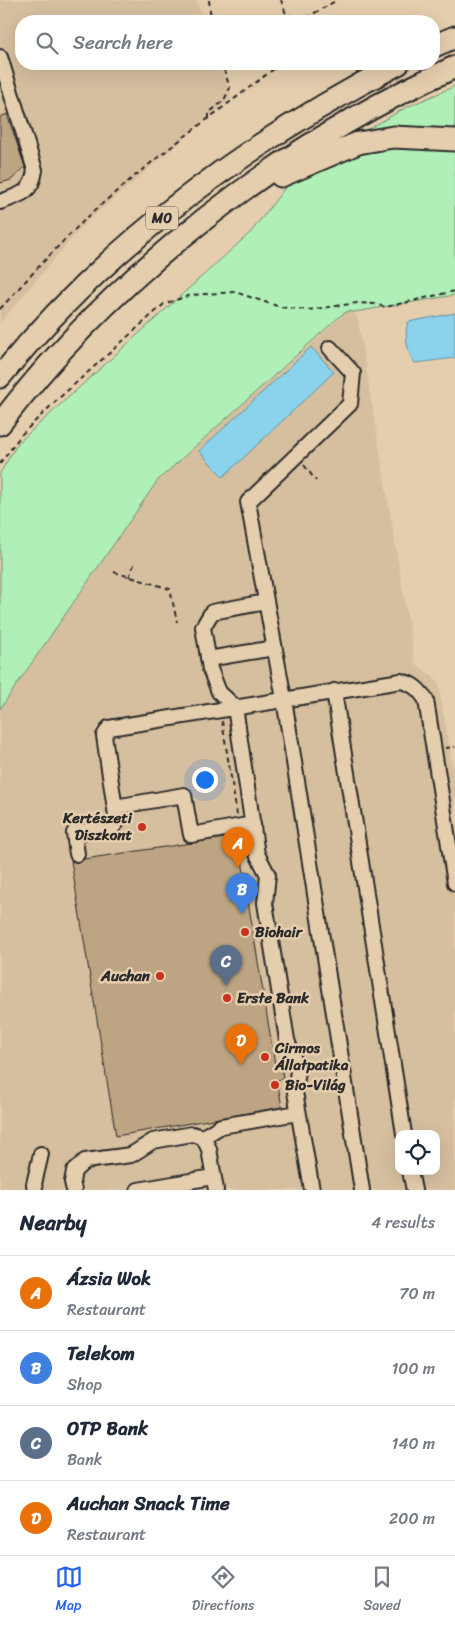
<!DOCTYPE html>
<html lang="en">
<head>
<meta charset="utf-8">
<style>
	:root { --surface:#fff; --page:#f2f2f3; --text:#1f2937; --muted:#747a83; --line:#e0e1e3; --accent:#2563eb }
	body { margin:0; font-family:Sriracha,sans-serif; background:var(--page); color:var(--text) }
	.controls { position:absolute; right:15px; bottom:15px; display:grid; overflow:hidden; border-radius:10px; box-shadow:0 5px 20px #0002 }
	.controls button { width:45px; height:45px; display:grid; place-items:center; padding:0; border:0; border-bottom:1px solid var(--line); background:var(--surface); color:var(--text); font:25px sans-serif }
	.you { position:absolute; left:204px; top:779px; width:18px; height:18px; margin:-12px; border:4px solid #fff; border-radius:50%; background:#1a73e8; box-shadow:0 0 0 8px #1a73e833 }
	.badge { display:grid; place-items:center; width:32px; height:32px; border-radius:50%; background:var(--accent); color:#fff; font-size:16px; font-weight:700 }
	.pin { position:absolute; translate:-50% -41px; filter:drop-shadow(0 1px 2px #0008) }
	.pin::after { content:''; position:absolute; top:26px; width:18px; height:15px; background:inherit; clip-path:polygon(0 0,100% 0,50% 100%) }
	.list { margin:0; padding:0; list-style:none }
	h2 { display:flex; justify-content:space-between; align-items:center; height:65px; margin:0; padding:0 20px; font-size:21px }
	h2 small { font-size:16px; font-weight:400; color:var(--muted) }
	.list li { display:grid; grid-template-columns:32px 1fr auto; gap:15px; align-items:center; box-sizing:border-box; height:75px; padding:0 20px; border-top:1px solid var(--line) }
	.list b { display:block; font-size:19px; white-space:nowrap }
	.list p { margin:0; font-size:16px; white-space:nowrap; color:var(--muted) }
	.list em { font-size:16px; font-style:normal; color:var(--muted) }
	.icon { flex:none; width:28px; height:28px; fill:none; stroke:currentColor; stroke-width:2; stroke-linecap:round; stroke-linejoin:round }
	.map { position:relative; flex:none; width:455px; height:1190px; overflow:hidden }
	.search { position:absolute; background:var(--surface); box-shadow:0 5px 20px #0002; left:15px; right:15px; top:15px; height:55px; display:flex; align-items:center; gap:12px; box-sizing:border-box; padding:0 18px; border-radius:20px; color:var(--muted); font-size:19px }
	.sheet { height:365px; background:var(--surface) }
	nav { display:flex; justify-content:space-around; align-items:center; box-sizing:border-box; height:70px; border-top:1px solid var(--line); background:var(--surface); font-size:14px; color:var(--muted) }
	nav a { display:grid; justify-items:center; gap:2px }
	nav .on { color:var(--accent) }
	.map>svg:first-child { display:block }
	.built { fill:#d6bf9f; fill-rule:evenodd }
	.green { fill:#b0f0b8; stroke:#6e8e72 }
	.water { fill:#8bd3ed; stroke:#65909f }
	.building { fill:#bda583; stroke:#2b2b2b }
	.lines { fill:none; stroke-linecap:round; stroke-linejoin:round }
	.minor-casing { stroke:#2b2b2b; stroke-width:18 }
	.highway-casing { stroke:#2b2b2b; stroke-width:25 }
	.path { stroke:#2b2b2b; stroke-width:2; stroke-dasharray:5 4; stroke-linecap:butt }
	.minor { stroke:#e5ceae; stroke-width:14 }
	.highway { stroke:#e5ceae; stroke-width:21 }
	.poi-dot { fill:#c8321e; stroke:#e5ceae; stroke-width:2 }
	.labels { text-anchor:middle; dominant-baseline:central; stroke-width:5; stroke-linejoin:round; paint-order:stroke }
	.shield { fill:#e5ceae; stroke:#635c52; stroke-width:1 }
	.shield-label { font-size:14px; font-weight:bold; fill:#2b2b2b }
	.poi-label { font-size:15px; font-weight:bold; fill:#2b2b2b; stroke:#e5ceae; text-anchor:start }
</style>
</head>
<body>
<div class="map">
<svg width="455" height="1190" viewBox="0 0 455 1190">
	<rect width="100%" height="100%" fill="#e5ceae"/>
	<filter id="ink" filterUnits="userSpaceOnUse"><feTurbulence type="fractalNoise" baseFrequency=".02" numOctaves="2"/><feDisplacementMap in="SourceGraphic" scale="10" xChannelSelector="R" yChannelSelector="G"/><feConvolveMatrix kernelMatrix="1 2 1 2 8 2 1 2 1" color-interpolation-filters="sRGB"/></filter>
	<g filter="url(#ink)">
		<!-- built -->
		<path class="built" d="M0,0H196L204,21H21V64H219L232,98L84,224L0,323Z
			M348,311L354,312L358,320L415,663L438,681L455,780V1190H0V709L158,480ZM399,1134H436V1171H399Z"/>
		<!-- green -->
		<path class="green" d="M455,86V133L355,137L405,108Z
			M419,145L455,151V295L354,312L348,311L340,316L158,480L0,709V473L18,443L251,232L288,184L380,147Z"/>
		<!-- water -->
		<path class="water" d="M455,313V358L415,363C407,355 404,332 408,322Z
			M311,347L334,372L223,477L199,451Z"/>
		<!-- building -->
		<path class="building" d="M7,114L25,167L11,180L0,183V117Z
			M238,836L244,873L250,872L253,888L246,889L275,1064L281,1063L283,1079L277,1080L282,1107L116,1136L71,861L79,863L84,859Z"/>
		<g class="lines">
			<!-- minor casing -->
			<g class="minor-casing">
				<path id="minor" d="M0,57L35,170C32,193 20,195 0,202
					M330,348L353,373L350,404L248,502L284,699L362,1190
					M266,602L212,612L203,627L210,669L219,692L235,707L257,854L268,875L265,903L287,1040L298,1071L295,1092L312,1190
					M208,659L274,648
					M334,691L404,1134
					M115,807L184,795L191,835L253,824
					M77,854L74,833L113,827L117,822L104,736L109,728L401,681C413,684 419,689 426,700L455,883
					M203,1137L221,1126L298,1113
					M410,1171L414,1190
					M35,1190L34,1184L41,1154
					M74,1190L72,1182L74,1171L85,1161L131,1155L153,1141L192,1134L203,1137L209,1149L216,1190
					M138,1190L213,1177"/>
			</g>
			<!-- highway casing -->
			<g class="highway-casing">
				<path id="highway" d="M434,46L455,37
					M281,176L358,143L393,137L455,140
					M0,377C107,245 248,142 398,64
					M0,424C114,274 283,144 455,67"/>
			</g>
			<!-- path -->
			<path class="path" d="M209,0L211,21
				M281,0L286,14L304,19L337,0
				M209,119V113L224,100L230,88L222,64
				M0,309C30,276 60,243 92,213C151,159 217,113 280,64
				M0,464L21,435L58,399L164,304L191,295L235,292L280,307L308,310L357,303L374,304L386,307L455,291
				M304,465L316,481
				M114,572L170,589L177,622
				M129,577L135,562
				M222,721L237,815
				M445,748L455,747"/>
			<!-- minor -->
			<use href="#minor" class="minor"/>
			<!-- highway -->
			<use href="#highway" class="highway"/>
		</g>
	</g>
	<!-- markers -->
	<g class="poi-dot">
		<circle cx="142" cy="827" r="5"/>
		<circle cx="245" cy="932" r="5"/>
		<circle cx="160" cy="976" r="5"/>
		<circle cx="227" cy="998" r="5"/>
		<circle cx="265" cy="1057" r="5"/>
		<circle cx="275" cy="1085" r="5"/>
	</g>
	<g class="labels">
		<!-- shield labels -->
		<rect class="shield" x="146" y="206.5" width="32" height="23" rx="4"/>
		<g class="shield-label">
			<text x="162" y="218">M0</text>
		</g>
		<!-- poi labels -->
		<g class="poi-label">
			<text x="132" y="818" text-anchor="end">Kertészeti<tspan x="132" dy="17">Diszkont</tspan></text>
			<text x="255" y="932">Biohair</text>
			<text x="150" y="976" text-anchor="end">Auchan</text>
			<text x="237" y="998">Erste Bank</text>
			<text x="275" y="1048">Cirmos<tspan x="275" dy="17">Állatpatika</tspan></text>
			<text x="285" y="1085">Bio-Világ</text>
		</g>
	</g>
</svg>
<div class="controls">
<button><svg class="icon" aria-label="locate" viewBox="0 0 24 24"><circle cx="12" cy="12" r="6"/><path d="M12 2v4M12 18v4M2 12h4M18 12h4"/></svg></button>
</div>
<div class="you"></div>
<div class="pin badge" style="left:238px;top:868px;background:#e8710a">A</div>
<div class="pin badge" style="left:242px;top:914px;background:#3f7fe0">B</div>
<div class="pin badge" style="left:226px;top:986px;background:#5c6f8a">C</div>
<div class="pin badge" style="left:241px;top:1065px;background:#e8710a">D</div>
<div class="search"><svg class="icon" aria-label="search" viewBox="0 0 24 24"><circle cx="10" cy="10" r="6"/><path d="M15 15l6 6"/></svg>Search here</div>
</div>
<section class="sheet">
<h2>Nearby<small>4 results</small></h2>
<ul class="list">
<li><span class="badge" style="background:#e8710a">A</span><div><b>Ázsia Wok</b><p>Restaurant</p></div><em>70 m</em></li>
<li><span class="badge" style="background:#3f7fe0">B</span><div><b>Telekom</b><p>Shop</p></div><em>100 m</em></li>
<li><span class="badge" style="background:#5c6f8a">C</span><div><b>OTP Bank</b><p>Bank</p></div><em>140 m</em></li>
<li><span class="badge" style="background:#e8710a">D</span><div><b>Auchan Snack Time</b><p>Restaurant</p></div><em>200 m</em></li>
</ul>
</section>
<nav>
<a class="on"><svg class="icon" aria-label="map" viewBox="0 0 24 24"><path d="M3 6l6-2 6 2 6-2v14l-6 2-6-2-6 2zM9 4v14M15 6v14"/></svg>Map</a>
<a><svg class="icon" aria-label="directions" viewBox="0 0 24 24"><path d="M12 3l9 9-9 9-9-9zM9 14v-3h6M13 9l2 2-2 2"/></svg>Directions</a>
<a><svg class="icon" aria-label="saved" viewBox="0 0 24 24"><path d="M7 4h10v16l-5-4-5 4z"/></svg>Saved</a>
</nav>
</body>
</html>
